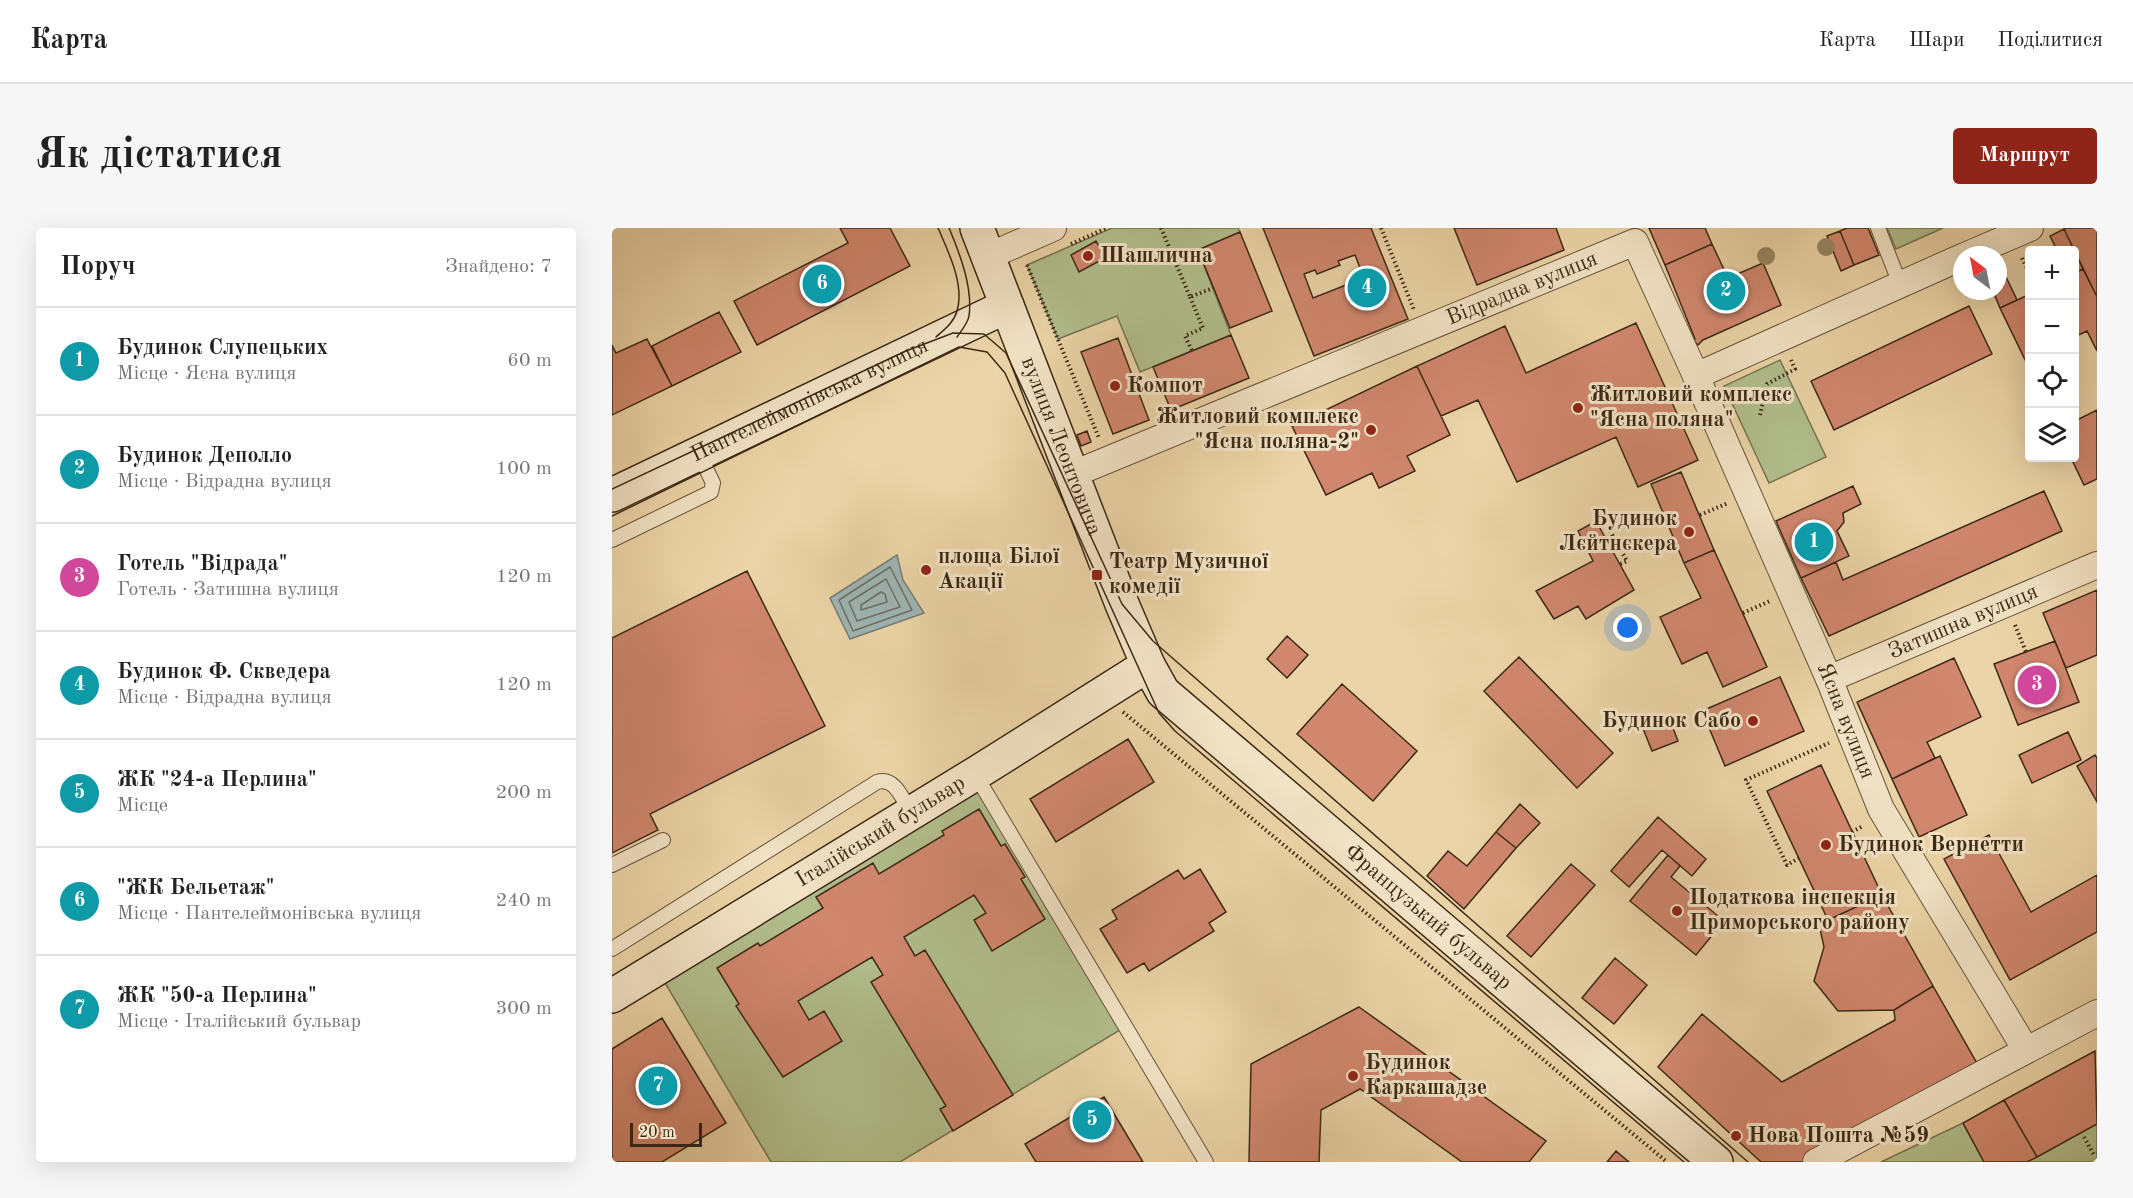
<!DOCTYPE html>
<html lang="uk">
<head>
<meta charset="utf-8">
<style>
	:root { --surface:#fff; --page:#f6f6f6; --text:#222; --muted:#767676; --line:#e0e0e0; --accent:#8f2418 }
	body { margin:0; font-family:"Old Standard TT",serif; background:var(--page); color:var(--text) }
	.controls { position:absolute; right:18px; top:18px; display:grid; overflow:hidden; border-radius:6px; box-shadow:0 6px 24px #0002 }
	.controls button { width:54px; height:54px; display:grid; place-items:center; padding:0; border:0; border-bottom:2px solid var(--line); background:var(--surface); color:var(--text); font:30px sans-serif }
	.compass { position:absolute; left:1341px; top:18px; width:54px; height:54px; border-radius:50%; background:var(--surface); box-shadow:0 6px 24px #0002; rotate:328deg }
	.scale { position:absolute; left:18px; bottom:15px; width:72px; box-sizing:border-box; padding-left:6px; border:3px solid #3c2915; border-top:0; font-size:16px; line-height:21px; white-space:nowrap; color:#3c2915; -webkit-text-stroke:4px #f2e3c6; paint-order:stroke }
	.you { position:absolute; left:1016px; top:400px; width:21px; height:21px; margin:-15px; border:4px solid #fff; border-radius:50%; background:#1a73e8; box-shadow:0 0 0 9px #1a73e833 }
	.badge { display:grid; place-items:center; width:39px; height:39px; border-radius:50%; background:var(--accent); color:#fff; font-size:20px; font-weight:700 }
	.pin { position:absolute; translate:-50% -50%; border:3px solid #fff; box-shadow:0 2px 6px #0006 }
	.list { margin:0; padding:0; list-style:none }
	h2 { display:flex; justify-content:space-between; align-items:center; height:78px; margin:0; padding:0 24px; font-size:26px }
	h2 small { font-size:20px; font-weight:400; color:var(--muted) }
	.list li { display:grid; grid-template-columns:39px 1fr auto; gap:18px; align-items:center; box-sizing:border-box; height:108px; padding:0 24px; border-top:2px solid var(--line) }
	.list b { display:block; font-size:22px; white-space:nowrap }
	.list p { margin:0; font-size:20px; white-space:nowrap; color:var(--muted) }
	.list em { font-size:20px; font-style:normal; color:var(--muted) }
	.icon { flex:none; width:33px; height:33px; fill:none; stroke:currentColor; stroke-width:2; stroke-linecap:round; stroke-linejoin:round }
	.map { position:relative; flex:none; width:1485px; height:934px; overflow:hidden; border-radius:6px }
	header { display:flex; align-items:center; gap:36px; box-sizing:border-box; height:84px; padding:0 30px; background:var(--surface); border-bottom:2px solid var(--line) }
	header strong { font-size:28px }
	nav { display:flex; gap:33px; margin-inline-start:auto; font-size:21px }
	.intro { display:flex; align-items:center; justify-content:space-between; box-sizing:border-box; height:144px; padding:0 36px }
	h1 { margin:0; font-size:42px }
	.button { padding:15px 27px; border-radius:6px; background:var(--accent); color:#fff; font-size:21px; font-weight:700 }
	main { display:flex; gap:36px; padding:0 36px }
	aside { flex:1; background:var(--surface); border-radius:6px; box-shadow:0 6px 24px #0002 }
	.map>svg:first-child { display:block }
	.green { fill:#b1be8c; stroke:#767450; stroke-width:1.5 }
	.water { fill:#9eb5b4; stroke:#777d74; stroke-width:1.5 }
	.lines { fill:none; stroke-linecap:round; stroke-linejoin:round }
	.shore { stroke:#6d6f64; stroke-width:1.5 }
	.building { fill:#d1876e; stroke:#3c2915; stroke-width:1.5; fill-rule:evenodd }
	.lane-casing { stroke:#68543a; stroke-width:16 }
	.street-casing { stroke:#68543a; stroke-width:28 }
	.secondary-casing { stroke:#3c2915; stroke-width:36 }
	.path { stroke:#3c2915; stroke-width:4; stroke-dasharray:1.5 3; stroke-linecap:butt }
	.lane { stroke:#f2e3c6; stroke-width:14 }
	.street { stroke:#f2e3c6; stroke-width:26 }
	.secondary { stroke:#f2e3c6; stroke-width:33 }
	.tram { stroke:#3c2915; stroke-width:1.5 }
	.tree { fill:#978664 }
	.poi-dot { fill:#8f2418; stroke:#f2e3c6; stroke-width:2 }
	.labels { text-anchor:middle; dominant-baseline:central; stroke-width:6; stroke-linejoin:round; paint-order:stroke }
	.poi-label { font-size:22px; font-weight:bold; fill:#3c2915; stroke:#f2e3c6; text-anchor:start }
	.street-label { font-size:22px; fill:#3c2915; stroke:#f2e3c6 }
</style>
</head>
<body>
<header>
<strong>Карта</strong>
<nav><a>Карта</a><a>Шари</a><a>Поділитися</a></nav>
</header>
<div class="intro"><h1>Як дістатися</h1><a class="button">Маршрут</a></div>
<main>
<aside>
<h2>Поруч<small>Знайдено: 7</small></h2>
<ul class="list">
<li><span class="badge" style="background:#0f9aa8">1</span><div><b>Будинок Слупецьких</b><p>Місце · Ясна вулиця</p></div><em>60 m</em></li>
<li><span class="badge" style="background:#0f9aa8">2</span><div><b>Будинок Деполло</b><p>Місце · Відрадна вулиця</p></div><em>100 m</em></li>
<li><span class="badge" style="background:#d1479c">3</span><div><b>Готель &quot;Відрада&quot;</b><p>Готель · Затишна вулиця</p></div><em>120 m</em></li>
<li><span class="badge" style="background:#0f9aa8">4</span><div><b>Будинок Ф. Скведера</b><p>Місце · Відрадна вулиця</p></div><em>120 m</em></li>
<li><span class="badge" style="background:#0f9aa8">5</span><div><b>ЖК &quot;24-а Перлина&quot;</b><p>Місце</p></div><em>200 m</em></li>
<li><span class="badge" style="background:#0f9aa8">6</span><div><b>&quot;ЖК Бельетаж&quot;</b><p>Місце · Пантелеймонівська вулиця</p></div><em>240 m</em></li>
<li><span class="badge" style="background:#0f9aa8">7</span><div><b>ЖК &quot;50-а Перлина&quot;</b><p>Місце · Італійський бульвар</p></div><em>300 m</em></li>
</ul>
</aside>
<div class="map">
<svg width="1485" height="934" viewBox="0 0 1485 934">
	<rect width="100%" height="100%" fill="#ebd4a7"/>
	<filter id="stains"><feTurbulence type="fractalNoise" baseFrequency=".00333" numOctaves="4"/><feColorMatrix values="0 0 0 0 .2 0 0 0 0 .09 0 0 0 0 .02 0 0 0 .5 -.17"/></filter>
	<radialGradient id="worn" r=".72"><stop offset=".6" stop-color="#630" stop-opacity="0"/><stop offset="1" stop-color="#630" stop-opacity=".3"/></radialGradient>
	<!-- green -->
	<path class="green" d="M500,0H626L628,4L586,22L619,107L528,144L505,88L446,111L415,37Z
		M1275,0H1331L1284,21Z
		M1168,132L1214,229L1157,255L1112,158Z
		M361,551L508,802L288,934H159L46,743Z
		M1351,895L1372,934H1269Z
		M1485,896V934H1415L1425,929Z"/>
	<!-- water -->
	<path class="water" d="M285,327L291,352L312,385L238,411L218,370Z"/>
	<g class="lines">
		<!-- shore -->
		<path class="shore" d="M278,339L300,382L241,403L227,372Z
			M274,351L288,379L245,393L237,374Z
			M269,364L273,366L275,374L249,382V377Z"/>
	</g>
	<!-- building -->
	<path class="building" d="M228,0H278L298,38L145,117L122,73L236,15Z
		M651,0H759L796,91L702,128ZM743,27L752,50L701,70L692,46L703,42L705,46L728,37L726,33Z
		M842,0H944L952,22L865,57Z
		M1037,0H1093L1100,16L1053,37Z
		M1235,0H1256L1267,27L1242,37L1228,3Z
		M1455,0H1485V69L1452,1Z
		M1452,1L1471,41L1462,45V22H1445L1438,8Z
		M1228,3L1242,37L1229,43L1215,8Z
		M628,4L660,83L618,100L586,22Z
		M484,13L493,30L467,44L459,27Z
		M1100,16L1116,50L1151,35L1169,77L1091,112L1086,117L1082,113L1083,111L1053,37Z
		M1386,32L1405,72L1388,80L1381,63H1386Z
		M1471,41L1485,69V123L1475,103L1462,109V45Z
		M1418,66V142L1388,80Z
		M1357,78L1380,126L1222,202L1199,153Z
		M107,84L129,124L60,158L40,118Z
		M1024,95L1086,232L1026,259L1004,209L905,254L866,172L829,188L805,138L893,98L914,145Z
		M619,107L637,150L559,182L541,139Z
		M506,110L537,192L501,206L469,124Z
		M35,111L60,158L0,187V117L4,125Z
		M805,138L838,207L795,228L803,243L767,260L760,245L714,267L680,198Z
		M1485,182V251L1472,257L1459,230H1462V187L1465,192Z
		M475,203L479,214L469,218L465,207Z
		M1069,244L1102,322L1072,335L1039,256Z
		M1241,258L1249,276L1231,285L1232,294L1225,303L1237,328L1189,350L1164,293Z
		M1432,263L1450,303L1217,408L1189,350L1224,334L1231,352Z
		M984,293L1022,362L974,391L966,378L942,391L924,363L981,333L966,303Z
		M1102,322L1155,439L1111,459L1095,424L1070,436L1048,389L1089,370L1072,335Z
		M135,343L213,498L38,586L46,602L0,625V410Z
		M1485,362V427L1454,440L1431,385Z
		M675,408L696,427L675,450L655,431Z
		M1443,413L1467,474L1406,497L1382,436Z
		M907,429L1001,525L965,560L872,463Z
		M1342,430L1369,489L1315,514L1323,530L1280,551L1245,474Z
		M1168,449L1192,503L1113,538L1090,483Z
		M730,456L805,523L761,573L685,506Z
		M1056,487L1066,513L1040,523L1030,498Z
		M1456,504L1469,532L1420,555L1407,527Z
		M516,511L542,554L444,614L418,571Z
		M1483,527L1485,530V574L1465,538Z
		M1328,528L1355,587L1307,609L1280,551Z
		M1209,537L1270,667L1216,692L1155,563Z
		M908,576L928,595L904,620L884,604Z
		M367,581L389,618L393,616L413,649L409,651L433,691L380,723L362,692L374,685L362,667L292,709L303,728L313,722L401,867L341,903L328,881L334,878L259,754L271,747L260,729L186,773L197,792L212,783L230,813L171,849L124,778L127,776L105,740L146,715L148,718L211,680L204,669L261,635L267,646L332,607L330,603Z
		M1046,589L1094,631L1080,648L1050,622L1017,659L999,643Z
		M884,604L904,620L852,681L815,648L836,623L855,638Z
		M1377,607L1419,684L1485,647V704L1398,752L1332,631Z
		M1056,627L1068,638L1059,649L1112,693L1084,727L1018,673Z
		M959,636L983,657L919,729L895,708Z
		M588,641L614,684L597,695L602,703L537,743L532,735L515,745L488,701L505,691L500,682L566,642L572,651Z
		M1270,667L1321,758L1282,782L1226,783L1202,753L1212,719L1208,701L1216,692Z
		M1003,730L1035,757L1002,796L970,770Z
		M1321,758L1366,837L1196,934H1149L1046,839L1090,786L1170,854L1283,792L1282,782Z
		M747,779L934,913L917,934H850L748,861L709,882L707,934H637L639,836Z
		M50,790L114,895L50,934H0V821Z
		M1483,823L1485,896L1425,929L1392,872Z
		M492,869L531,934H424L413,916Z
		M1392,872L1425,929L1415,934H1372L1351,895Z
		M1004,923L1017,934H995Z"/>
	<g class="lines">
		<!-- lane casing -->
		<g class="lane-casing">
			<path id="lane" d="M1266,0L1288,56
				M0,312L99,264L101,255L87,226
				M363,546L594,934
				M0,637L51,612
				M0,721L265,554C283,548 291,572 299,585"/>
		</g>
		<!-- street casing -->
		<g class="street-casing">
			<g id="street">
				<path d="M1355,27L1418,0"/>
				<path d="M377,28L441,0"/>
				<path id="s1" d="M1084,148L1217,451L1269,581L1414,822"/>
				<path id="s2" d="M459,247L1023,14L1084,148L1350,29"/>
				<path id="s3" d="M1217,451L1485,337"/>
				<path d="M1204,934L1485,785"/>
			</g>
		</g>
		<!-- secondary casing -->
		<g class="secondary-casing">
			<g id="secondary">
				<path id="s4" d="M365,0L510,376L536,437L551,464L1104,934"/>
				<path id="s5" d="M0,267L395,78"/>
				<path id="s6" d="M0,768L363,546L536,437"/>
			</g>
		</g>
		<!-- path -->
		<path class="path" d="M549,0L578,69L601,60
			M769,0L802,82
			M459,16L495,0
			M1410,30L1418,47
			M415,37L487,210
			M578,69L591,100L573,108L580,123
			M1148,187L1155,156L1183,141L1179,132
			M989,287L1015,333L1008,336
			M1088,287L1116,275
			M1131,385L1158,373
			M1403,397L1414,424
			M511,484L1055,934
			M1240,604L1251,598
			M1187,630L1175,637L1134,552L1217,515
			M1472,909L1482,927"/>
		<!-- lane -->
		<use href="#lane" class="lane"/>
		<!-- street -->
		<use href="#street" class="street"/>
		<!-- secondary -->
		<use href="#secondary" class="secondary"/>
		<!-- tram -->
		<path class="tram" d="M337,0C348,26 361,60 357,88C356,95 349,103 345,109
			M324,109C333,101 342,94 345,83C353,57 336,23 326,0
			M0,261L294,123L341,105L372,106L394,125L510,376L541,413L1136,934
			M0,288L347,119L375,124L393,145L547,485L563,503L1072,934"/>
	</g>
	<!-- trees -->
	<g class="tree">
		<circle cx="1214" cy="19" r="9"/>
		<circle cx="1154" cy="28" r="9"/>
	</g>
	<!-- markers -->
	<g class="poi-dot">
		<circle cx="476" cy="28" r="6"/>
		<circle cx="503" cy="158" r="6"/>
		<circle cx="966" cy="180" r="6"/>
		<circle cx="759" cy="202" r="6"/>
		<circle cx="1077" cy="304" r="6"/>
		<circle cx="314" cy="342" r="6"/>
		<rect x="479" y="341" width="12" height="12" rx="3"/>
		<circle cx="1141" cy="493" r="6"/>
		<circle cx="1214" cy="617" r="6"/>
		<circle cx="1065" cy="683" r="6"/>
		<circle cx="741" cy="848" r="6"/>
		<circle cx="1124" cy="908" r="6"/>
	</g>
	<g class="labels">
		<!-- poi labels -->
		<g class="poi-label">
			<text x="488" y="28">Шашлична</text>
			<text x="515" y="158">Компот</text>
			<text x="978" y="167">Житловий комплекс<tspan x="978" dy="25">"Ясна поляна"</tspan></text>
			<text x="747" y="189" text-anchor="end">Житловий комплекс<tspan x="747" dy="25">"Ясна поляна-2"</tspan></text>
			<text x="1065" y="291" text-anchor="end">Будинок<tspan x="1065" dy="25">Лєйтнєкера</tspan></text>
			<text x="326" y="329">площа Білої<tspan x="326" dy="25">Акації</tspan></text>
			<text x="497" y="334">Театр Музичної<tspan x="497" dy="25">комедії</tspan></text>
			<text x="1129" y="493" text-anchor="end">Будинок Сабо</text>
			<text x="1226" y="617">Будинок Вернетти</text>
			<text x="1077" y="670">Податкова інспекція<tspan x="1077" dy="25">Приморського району</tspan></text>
			<text x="753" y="835">Будинок<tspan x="753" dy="25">Каркашадзе</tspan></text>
			<text x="1136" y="908">Нова Пошта №59</text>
		</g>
		<!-- street labels -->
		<g class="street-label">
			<text stroke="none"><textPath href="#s2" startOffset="488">Відрадна вулиця</textPath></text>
			<text stroke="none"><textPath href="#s5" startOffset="219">Пантелеймонівська вулиця</textPath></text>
			<text stroke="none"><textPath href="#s4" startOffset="234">вулиця Леонтовича</textPath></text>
			<text stroke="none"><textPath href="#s3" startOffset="146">Затишна вулиця</textPath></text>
			<text stroke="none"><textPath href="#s1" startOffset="376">Ясна вулиця</textPath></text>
			<text stroke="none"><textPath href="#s6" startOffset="315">Італійський бульвар</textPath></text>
			<text stroke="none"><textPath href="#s4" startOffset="848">Французький бульвар</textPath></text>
		</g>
	</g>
	<rect width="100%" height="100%" filter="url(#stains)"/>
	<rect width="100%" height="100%" fill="url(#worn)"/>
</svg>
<div class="controls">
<button>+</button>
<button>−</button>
<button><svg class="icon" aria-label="locate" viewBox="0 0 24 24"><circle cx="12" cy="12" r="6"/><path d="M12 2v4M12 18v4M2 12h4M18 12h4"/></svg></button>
<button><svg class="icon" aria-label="layers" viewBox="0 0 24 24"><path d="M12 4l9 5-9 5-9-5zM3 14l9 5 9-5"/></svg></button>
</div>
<svg class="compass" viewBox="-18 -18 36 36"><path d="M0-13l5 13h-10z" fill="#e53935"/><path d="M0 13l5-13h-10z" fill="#767676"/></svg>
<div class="scale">20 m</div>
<div class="you"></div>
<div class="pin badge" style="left:1202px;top:314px;background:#0f9aa8">1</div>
<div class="pin badge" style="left:1114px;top:63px;background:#0f9aa8">2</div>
<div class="pin badge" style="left:1425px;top:457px;background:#d1479c">3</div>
<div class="pin badge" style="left:755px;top:60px;background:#0f9aa8">4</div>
<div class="pin badge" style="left:480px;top:892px;background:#0f9aa8">5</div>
<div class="pin badge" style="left:210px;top:56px;background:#0f9aa8">6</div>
<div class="pin badge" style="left:46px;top:858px;background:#0f9aa8">7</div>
</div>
</main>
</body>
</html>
